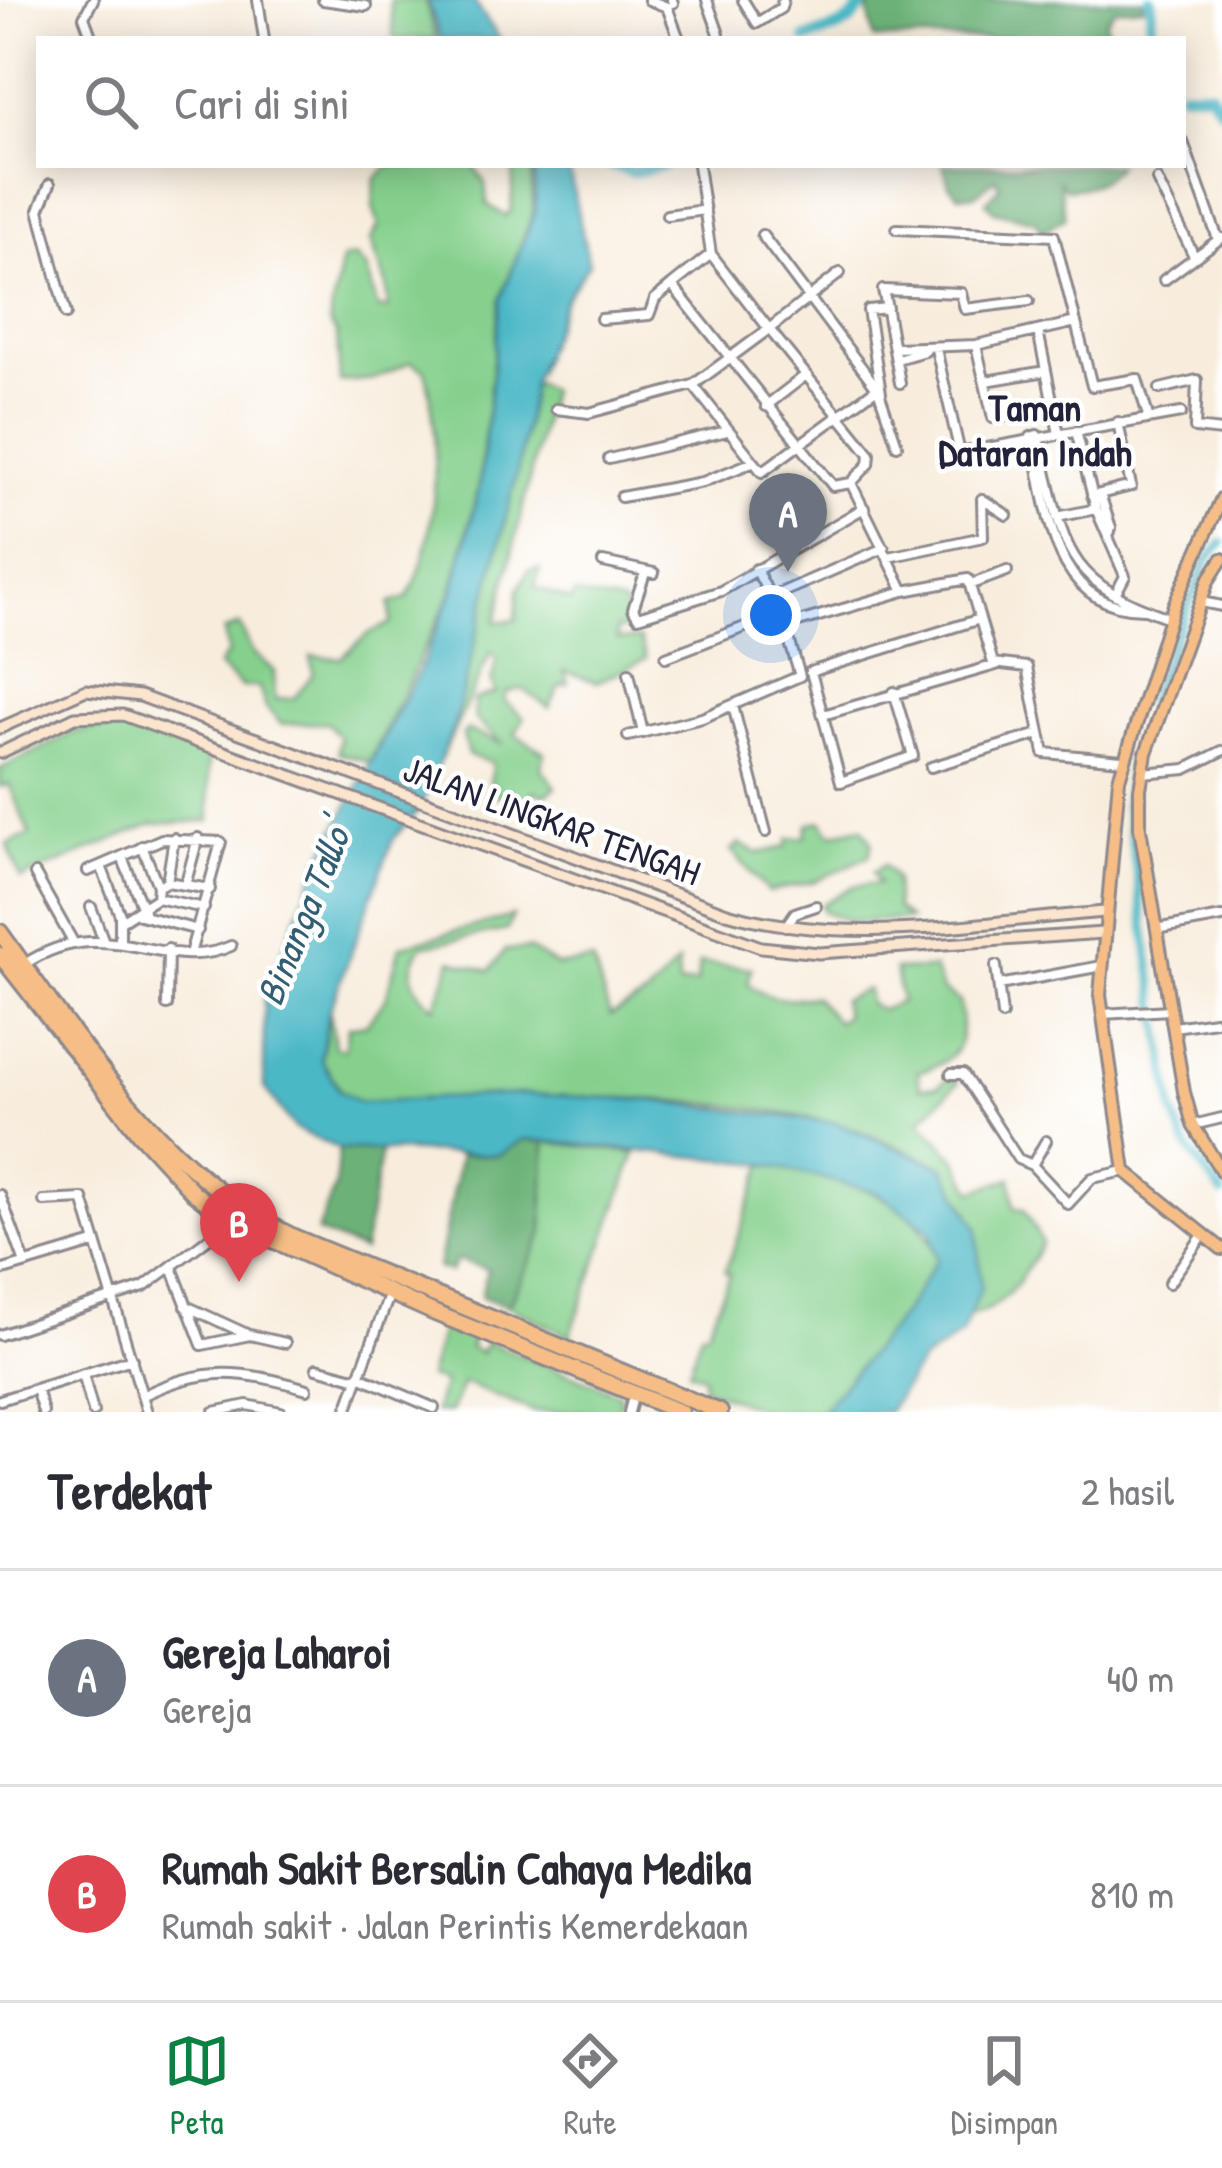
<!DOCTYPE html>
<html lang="id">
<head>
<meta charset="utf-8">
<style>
	:root { --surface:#fff; --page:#f7f7f7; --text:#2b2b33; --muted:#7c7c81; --line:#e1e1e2; --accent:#0b8043 }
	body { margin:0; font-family:"Patrick Hand",sans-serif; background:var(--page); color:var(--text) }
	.you { position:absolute; left:771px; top:615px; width:42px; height:42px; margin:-30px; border:9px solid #fff; border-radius:50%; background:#1a73e8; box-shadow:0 0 0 18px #1a73e833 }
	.badge { display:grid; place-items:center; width:78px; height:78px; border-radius:50%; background:var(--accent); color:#fff; font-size:39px; font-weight:700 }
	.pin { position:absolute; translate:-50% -99px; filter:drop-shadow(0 3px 6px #0008) }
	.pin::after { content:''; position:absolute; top:63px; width:42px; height:36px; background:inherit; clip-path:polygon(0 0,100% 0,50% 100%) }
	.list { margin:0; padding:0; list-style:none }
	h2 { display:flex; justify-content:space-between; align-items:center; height:156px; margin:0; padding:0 48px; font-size:51px }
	h2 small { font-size:39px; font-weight:400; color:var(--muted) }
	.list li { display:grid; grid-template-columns:78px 1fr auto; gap:36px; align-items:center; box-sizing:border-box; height:216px; padding:0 48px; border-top:3px solid var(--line) }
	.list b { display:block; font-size:45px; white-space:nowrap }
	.list p { margin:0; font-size:39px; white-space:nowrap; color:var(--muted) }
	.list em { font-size:39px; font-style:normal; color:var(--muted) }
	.icon { flex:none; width:66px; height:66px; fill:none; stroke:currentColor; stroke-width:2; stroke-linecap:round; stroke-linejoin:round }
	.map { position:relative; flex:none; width:1222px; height:1412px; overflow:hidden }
	.search { position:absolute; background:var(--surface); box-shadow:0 6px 30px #0003; left:36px; right:36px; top:36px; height:132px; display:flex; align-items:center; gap:30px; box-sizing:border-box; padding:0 42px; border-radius:0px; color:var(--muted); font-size:45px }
	.sheet { height:588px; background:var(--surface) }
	nav { display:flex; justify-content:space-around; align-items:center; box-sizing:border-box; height:168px; border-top:3px solid var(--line); background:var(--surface); font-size:33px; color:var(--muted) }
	nav a { display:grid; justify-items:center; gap:6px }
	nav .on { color:var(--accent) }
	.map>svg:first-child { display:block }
	.green { fill:#85d08d; stroke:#547964; stroke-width:3 }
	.forest { fill:#6cb278; stroke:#476a5a; stroke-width:3 }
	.water { fill:#4bb8c6; stroke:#366d80; stroke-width:3 }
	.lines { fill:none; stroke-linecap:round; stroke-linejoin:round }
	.canal { stroke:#4bb8c6; stroke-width:8 }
	.river { stroke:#4bb8c6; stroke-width:12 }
	.street-casing { stroke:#8d888c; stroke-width:14 }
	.secondary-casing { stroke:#8d888c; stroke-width:15 }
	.primary-casing { stroke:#8d888c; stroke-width:16 }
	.highway-casing { stroke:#8d888c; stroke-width:20 }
	.street { stroke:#fff; stroke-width:8 }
	.secondary { stroke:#fbe5cf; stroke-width:9 }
	.primary { stroke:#f6be86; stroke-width:10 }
	.highway { stroke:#f6be86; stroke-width:14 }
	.labels { text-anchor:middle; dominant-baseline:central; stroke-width:9; stroke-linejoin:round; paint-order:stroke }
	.street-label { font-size:36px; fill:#22223b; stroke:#fff }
	.neighbourhood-label { font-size:39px; font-weight:bold; fill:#22223b; stroke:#fff }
	.water-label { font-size:39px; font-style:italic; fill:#325e73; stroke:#fff }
</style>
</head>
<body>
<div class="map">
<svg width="1222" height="1412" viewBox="0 0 1222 1412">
	<rect width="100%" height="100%" fill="#fff"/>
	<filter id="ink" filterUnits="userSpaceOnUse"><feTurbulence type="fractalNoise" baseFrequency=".00833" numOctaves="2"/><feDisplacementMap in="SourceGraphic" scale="24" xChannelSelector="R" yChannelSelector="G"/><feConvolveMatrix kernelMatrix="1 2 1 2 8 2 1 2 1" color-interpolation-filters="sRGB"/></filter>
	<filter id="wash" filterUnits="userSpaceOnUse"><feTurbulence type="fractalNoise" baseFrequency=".004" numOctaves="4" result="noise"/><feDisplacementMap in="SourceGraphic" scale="48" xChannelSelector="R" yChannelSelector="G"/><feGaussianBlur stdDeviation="2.7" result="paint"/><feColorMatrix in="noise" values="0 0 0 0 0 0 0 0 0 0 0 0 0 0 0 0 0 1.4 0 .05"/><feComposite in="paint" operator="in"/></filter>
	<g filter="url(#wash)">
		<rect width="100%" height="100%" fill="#f8eddd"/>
		<!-- green -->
		<path class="green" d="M390,0H425L436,39H394Z
			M390,165H473L485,183L487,204L505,216L511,210L514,165H531L533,213L500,300L479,485L452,591L370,762L338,753L340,737L327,723L281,724L265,706L259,687H242L218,666L228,653L224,631L240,625L252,652L274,671L275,699L294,698L313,674L311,656L341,658L368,634L391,623L390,603L407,598C440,542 441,430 425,370L411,362L374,379L340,382L337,334L329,323L342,259L355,257L367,269L378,309L388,308L386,284L371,240L379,225L373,207L375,180Z
			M533,382L550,391L496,622L516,620L518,590L529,570L540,569L535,587L571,601L574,594L623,604L636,629H617V640L640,639L646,659L597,682L564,671L568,684L560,686L549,708L523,689L507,692L504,700L524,718L515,734L545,753L541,768L556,787L545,795L533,791L529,804L522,806L515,792L497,796L490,788L492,763L468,755L463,734L468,730L503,744L475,719L474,700L496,693L491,681L497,659L491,652L440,761L455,723L518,468Z
			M106,726L140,730L208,757L210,821L152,824L21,879L7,844L30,835L9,784L0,787V769L75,732Z
			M822,821L831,834L862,827L872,842L869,856L816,881L768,892L731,850L739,844L758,853L787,847L788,839L806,837L808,824Z
			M884,865L895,878L896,908L909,919L851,922L823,911L821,905L853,886L879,883L873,872Z
			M513,916L507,930L422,946C405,971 411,990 435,1007L452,960L490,971L505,950L529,949L557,966L593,961L610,1016L647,996L678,963L679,985L697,983L699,963L752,968L748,983C768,1002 788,1000 814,996L837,1022L845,1016L842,1000L867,989L869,1003L882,1010L901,1001L895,970L934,969L942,990L959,1001C967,1042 960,1061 918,1072L920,1088L938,1086L951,1076L958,1083L920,1121L956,1158L973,1191L1011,1178L1015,1208L1024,1209L1042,1243C1023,1276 1008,1307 969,1316L981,1288L944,1167C908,1153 870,1131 833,1123C678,1089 517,1095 359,1102L342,1092L321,1059L330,1012L335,1047L344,1050L348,1027L366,1024L386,999L400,946Z
			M545,1142L636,1153L570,1336L508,1306L543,1234Z
			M764,1164C829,1180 916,1187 937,1259L905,1311L821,1412H769L703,1388V1375L689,1371L701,1331H707L730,1274L725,1272Z
			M443,1322L475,1334L470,1348L481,1353L487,1342L619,1393L621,1412H536L463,1383L450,1412H434L444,1382L428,1378Z"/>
		<!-- forest -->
		<path class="forest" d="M873,0H1144L1143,7L1115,9L1106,21L1108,39H874L868,11Z
			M943,165H1117C1105,183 1088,187 1067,189L1059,182L1065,217L1042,232L1036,221L994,211L986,202L1000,187L996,178L975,195H959L949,185Z
			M524,1139L545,1142L543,1234L508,1306L481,1297L487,1269L457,1260L450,1272L438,1268L460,1154L499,1155Z
			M339,1149L381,1151L363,1251L317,1232L335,1187Z"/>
		<!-- water -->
		<path class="water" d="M428,0H473L500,39H440Z
			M534,165H568L589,264L566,297L533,382L518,468L455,723L421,807L393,839L328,1015L321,1059L339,1090L359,1102L523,1094L650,1100L836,1123L943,1167L977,1227L981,1288L962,1334L921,1362L888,1412H821L905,1311L937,1259L929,1230L877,1192L764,1164L524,1139L499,1155L339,1149L295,1129L264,1088V995L320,859L422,665L454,588L480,484L500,300L536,210Z"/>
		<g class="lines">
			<!-- canal -->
			<path class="canal" d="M1147,704L1207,561L1222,543
				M1130,758L1126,806L1173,1111L1185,1144L1222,1194"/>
			<!-- river -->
			<path class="river" d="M806,39C832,29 851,30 865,0
				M1151,39V0
				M1183,92H1209L1222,109
				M612,165L632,172L664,165"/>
		</g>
	</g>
	<g filter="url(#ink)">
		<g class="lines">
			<!-- street casing -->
			<g class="street-casing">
				<path id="street" d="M258,0L264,39
					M323,0L366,6
					M649,0L667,7L679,39
					M672,0L673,3
					M707,0L719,34
					M743,0L757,23L781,8L783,0
					M92,39L84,17L93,0
					M1183,142L1218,239
					M698,165L711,254L769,329L693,385L762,472L877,388L762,235
					M1157,180L1194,256
					M50,184L39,210L66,314
					M667,215L705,210
					M897,229L1054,236L1092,386L1137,379L1148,416
					M711,254L672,285L833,486L851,483
					M840,273L769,329L870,454L869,464L851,483
					M1164,280L1221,238
					M887,311L900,383
					M601,319L649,315L655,299L672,285
					M1038,331L1059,434
					M976,345L993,418L1054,409
					M895,348L976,345L1076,322
					M936,349L960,453L1031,440
					M897,359L925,351
					M986,381L1046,371
					M878,389L897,445
					M1160,389L1197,380L1195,428L1222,431
					M881,393L868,310L887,308L883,290L961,293L965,309L1029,301
					M766,406L806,375
					M556,409L589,413L693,385
					M1076,431L1096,509L1125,576L1115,595
					M1040,438L1181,413
					M1039,442C1065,544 1059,580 1169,618
					M1033,443L1031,437L1037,435L1039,442L1033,443C1048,511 1053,609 1143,609
					M609,459L727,431
					M851,483L904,591
					M1100,494L1111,528L1108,537
					M1092,496L1131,486L1118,422
					M621,497L703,482L751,463
					M982,499L1007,515
					M1057,517L1096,509
					M889,557L983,537L982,499
					M603,562L654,573
					M645,573L633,609L638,617L721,591L864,508
					M972,584L1007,571
					M771,597L884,548
					M1201,602L1222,606
					M785,626L904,591L968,579L993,663L1027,667L1044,753L1122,760
					M666,657L779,614
					M810,672L980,619
					M811,672L841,782L913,756L894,692
					M629,673L643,733
					M733,706L766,832
					M823,715L996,665
					M628,736L702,718L800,676L785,626L756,569
					M931,767L1039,734
					M1143,773L1186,769L1222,751
					M142,846L158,886
					M122,857L144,911
					M101,866L120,915V940
					M88,871L162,839L221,842L190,954
					M35,874L73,942
					M167,882L210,889
					M186,882L198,838
					M157,898L204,908
					M91,907L103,939
					M140,915L198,930
					M121,921L157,898L158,886L167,882L174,838
					M786,926L795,913L816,906
					M1156,929L1222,917
					M25,964C108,910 165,976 231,946
					M996,966L1002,1015
					M999,985L1102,966
					M167,1005L168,949
					M1102,1014L1170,1010
					M1174,1027L1222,1020
					M951,1074H963L1018,1159L1032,1165
					M1193,1125L1222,1118
					M1046,1141L1032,1165L1068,1204L1092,1178L1125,1171
					M0,1195L25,1263
					M44,1201L83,1199L147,1412
					M173,1270L202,1345L250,1335L285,1343
					M0,1271L94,1243
					M1169,1283L1203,1235
					M186,1306L249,1335
					M0,1335L144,1287L230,1222
					M317,1368L358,1379
					M83,1374L93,1412
					M359,1376L434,1408
					M36,1389L43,1412
					M142,1396C204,1365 242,1370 307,1389
					M0,1400L132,1359
					M214,1412L247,1405L281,1412
					M346,1412L390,1293
					M629,1412L634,1393"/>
			</g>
			<!-- secondary casing -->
			<g class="secondary-casing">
				<path id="secondary" d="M0,728L86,690L140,696L727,913C848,948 982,921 1106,912
					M0,753L75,717L123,715L761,947L819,953L1103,933"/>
			</g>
			<!-- primary casing -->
			<g class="primary-casing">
				<path id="primary" d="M1222,498L1174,605L1119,779L1100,995L1125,1171L1222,1249
					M1222,559L1208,581L1146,753L1140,789V828L1184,1092L1193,1125L1222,1172"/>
			</g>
			<!-- highway casing -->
			<g class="highway-casing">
				<path id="highway" d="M0,932C82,1046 166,1177 296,1238L720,1412
					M0,955L139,1133L193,1192L231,1221L435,1313L680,1412"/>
			</g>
			<!-- street -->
			<use href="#street" class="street"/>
			<!-- secondary -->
			<use href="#secondary" class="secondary"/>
			<!-- primary -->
			<use href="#primary" class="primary"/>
			<!-- highway -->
			<use href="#highway" class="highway"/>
		</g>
	</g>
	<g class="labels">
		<!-- street labels -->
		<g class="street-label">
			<text transform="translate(552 820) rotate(20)">JALAN LINGKAR TENGAH</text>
		</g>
		<!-- neighbourhood labels -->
		<g class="neighbourhood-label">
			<text x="1035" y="406">Taman<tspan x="1035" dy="45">Dataran Indah</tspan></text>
		</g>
		<!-- water labels -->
		<g class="water-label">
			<text transform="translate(303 913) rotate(-68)">Binanga Tallo'</text>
		</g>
	</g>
</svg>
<div class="you"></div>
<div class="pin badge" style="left:788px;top:572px;background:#6b7280">A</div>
<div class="pin badge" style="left:239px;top:1282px;background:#e0444e">B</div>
<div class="search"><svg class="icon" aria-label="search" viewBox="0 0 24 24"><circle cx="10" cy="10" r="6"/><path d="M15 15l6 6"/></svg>Cari di sini</div>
</div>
<section class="sheet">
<h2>Terdekat<small>2 hasil</small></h2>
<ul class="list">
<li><span class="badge" style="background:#6b7280">A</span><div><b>Gereja Laharoi</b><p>Gereja</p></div><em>40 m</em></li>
<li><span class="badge" style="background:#e0444e">B</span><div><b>Rumah Sakit Bersalin Cahaya Medika</b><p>Rumah sakit · Jalan Perintis Kemerdekaan</p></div><em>810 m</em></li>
</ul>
</section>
<nav>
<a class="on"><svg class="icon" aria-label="map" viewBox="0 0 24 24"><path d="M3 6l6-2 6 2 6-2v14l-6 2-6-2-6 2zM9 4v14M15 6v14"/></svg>Peta</a>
<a><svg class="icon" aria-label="directions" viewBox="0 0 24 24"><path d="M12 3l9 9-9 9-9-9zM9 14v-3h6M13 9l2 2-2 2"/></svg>Rute</a>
<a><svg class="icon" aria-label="saved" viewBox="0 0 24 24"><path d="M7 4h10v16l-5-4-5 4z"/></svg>Disimpan</a>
</nav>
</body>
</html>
